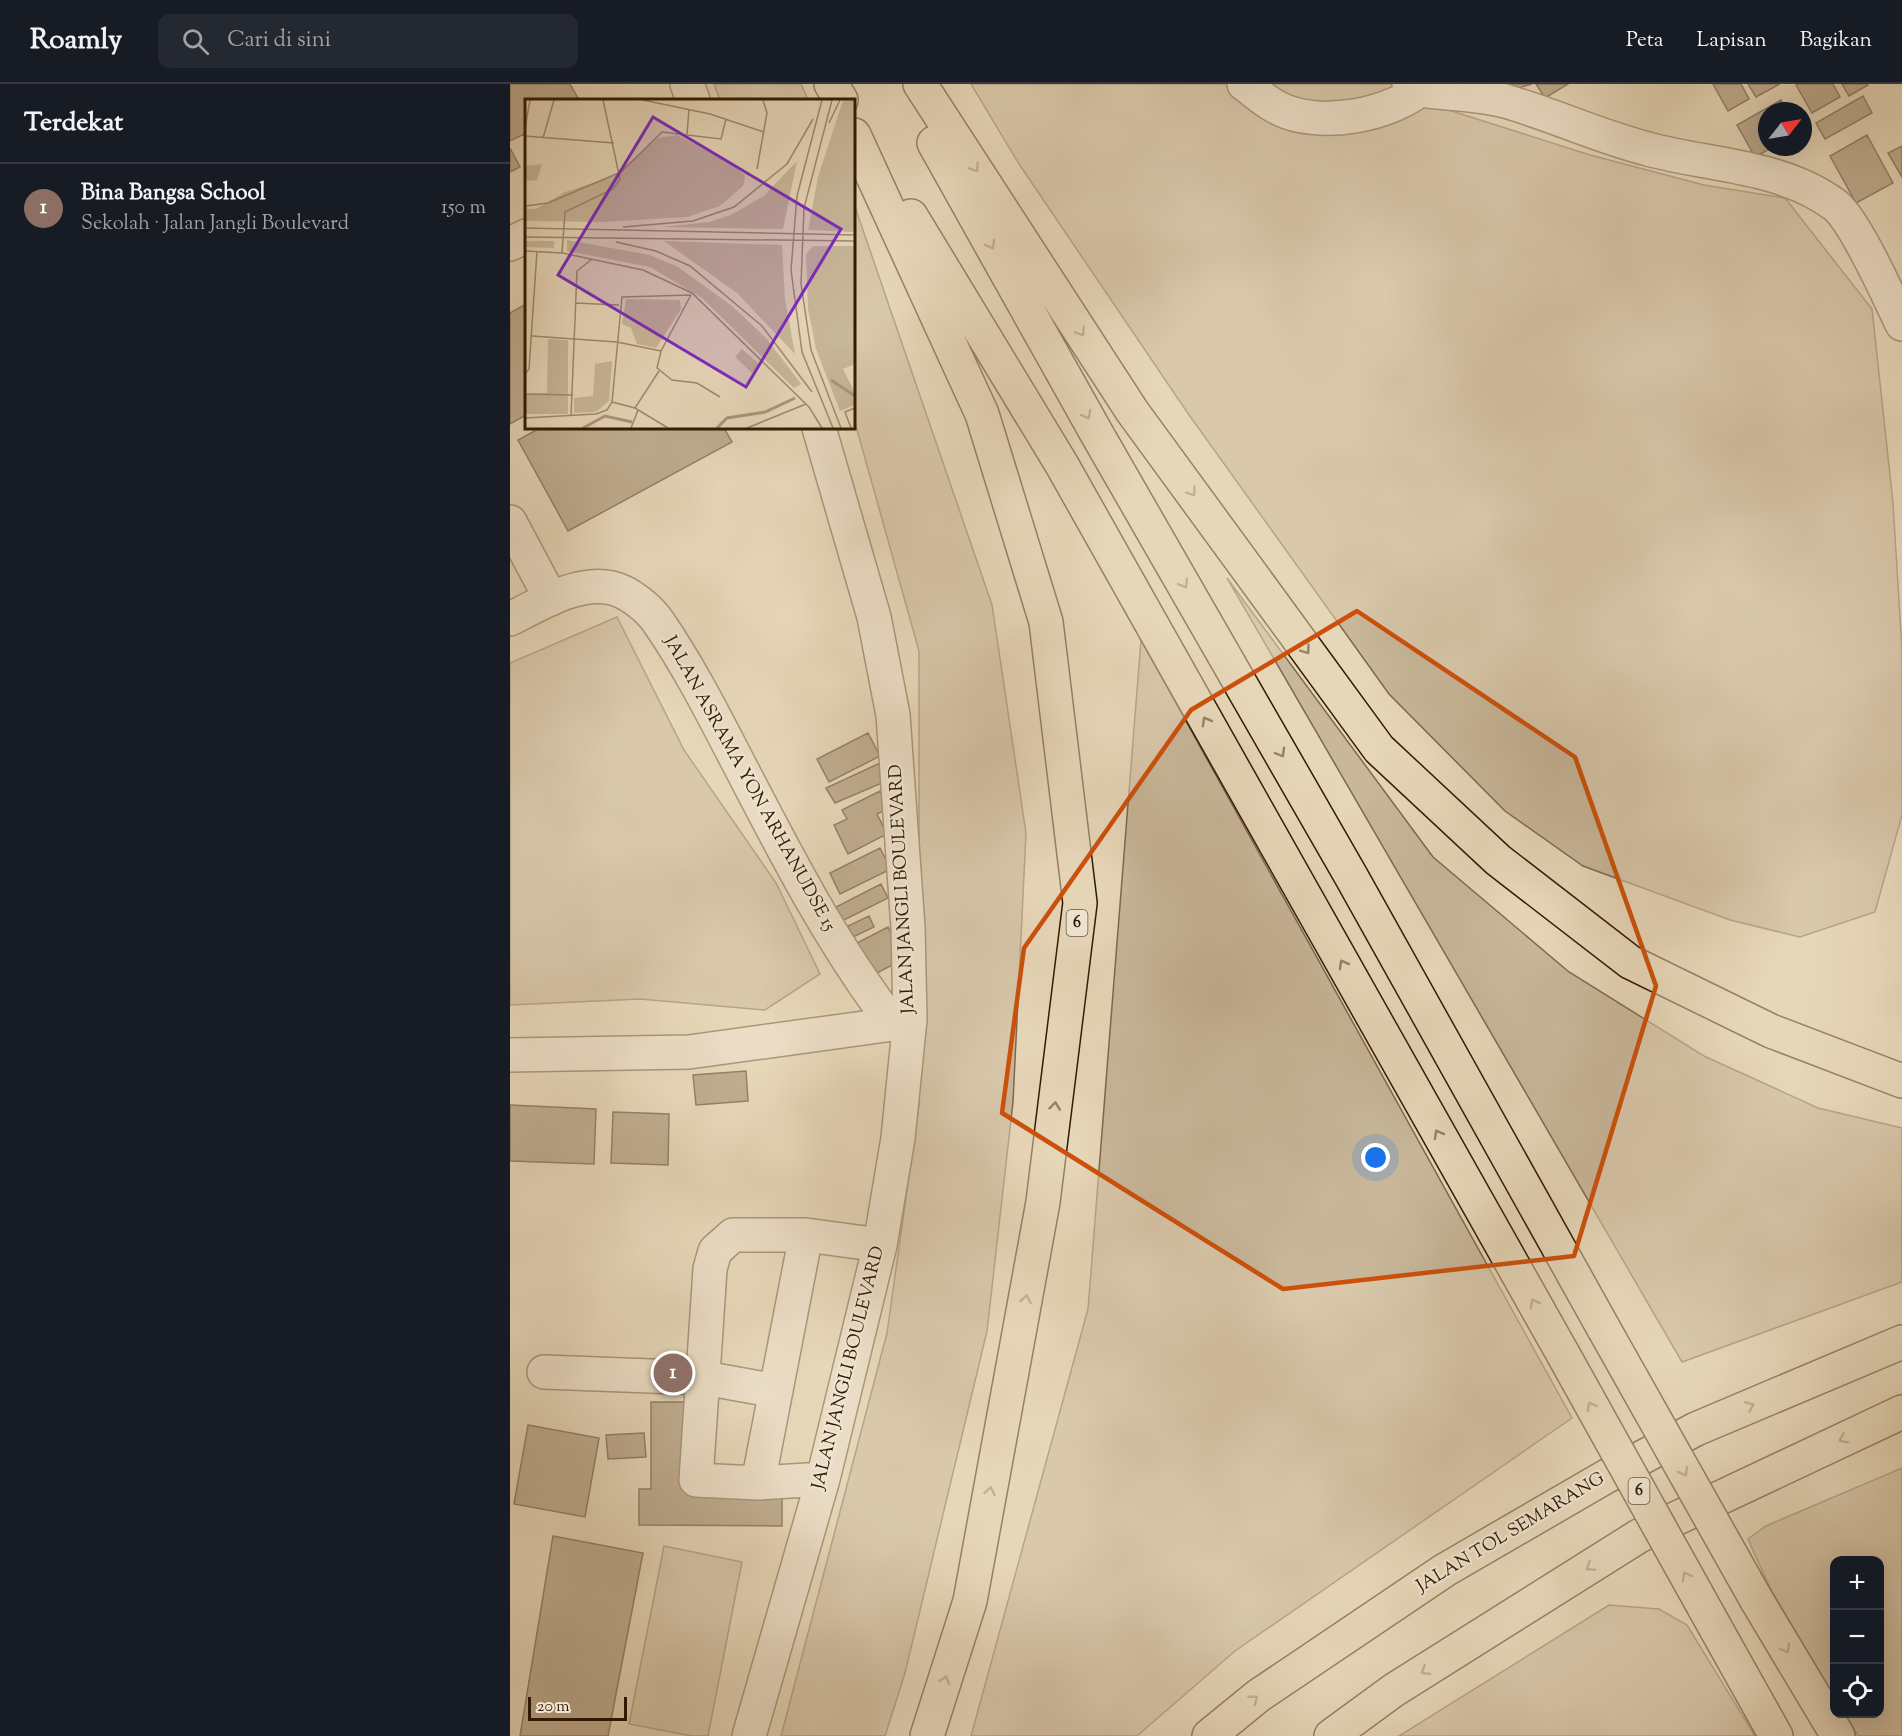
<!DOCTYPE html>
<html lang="id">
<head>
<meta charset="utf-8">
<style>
	:root { --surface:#171b24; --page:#242831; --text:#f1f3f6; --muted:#9ea1a6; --line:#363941; --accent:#db2777 }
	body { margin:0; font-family:"Sorts Mill Goudy",serif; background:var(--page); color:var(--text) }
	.controls { position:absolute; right:18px; bottom:18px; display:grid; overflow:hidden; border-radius:12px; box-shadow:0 6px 24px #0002 }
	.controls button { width:54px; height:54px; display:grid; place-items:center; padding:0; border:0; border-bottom:2px solid var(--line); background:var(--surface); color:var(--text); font:30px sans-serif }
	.compass { position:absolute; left:1248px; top:18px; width:54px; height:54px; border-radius:50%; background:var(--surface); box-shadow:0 6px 24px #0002; rotate:59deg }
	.scale { position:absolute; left:18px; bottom:15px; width:99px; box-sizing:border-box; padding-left:6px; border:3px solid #321a00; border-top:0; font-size:16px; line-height:21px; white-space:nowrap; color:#321a00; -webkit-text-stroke:4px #efe5d2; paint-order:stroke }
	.you { position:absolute; left:866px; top:1074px; width:21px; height:21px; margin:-15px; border:4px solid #fff; border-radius:50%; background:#1a73e8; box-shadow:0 0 0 9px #1a73e833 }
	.badge { display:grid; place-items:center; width:39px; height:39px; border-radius:50%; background:var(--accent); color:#fff; font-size:20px; font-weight:700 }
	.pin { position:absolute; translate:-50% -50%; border:3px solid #fff; box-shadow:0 2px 6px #0006 }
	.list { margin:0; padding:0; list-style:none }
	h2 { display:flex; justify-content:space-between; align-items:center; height:78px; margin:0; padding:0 24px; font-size:26px }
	h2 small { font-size:20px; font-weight:400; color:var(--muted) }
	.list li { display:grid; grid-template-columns:39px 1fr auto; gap:18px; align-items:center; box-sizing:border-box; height:90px; padding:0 24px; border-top:2px solid var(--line) }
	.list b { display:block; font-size:22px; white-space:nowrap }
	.list p { margin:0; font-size:20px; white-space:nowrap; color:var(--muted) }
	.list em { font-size:20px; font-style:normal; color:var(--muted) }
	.icon { flex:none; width:33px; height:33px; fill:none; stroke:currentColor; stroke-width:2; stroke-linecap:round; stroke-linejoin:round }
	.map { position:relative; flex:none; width:1392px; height:1652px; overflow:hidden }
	header { display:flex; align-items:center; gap:36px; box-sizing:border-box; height:84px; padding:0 30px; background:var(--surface); border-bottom:2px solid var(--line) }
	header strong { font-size:28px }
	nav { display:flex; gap:33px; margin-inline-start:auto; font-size:21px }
	.search { width:420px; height:54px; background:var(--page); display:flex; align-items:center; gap:15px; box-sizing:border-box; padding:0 21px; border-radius:12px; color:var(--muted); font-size:22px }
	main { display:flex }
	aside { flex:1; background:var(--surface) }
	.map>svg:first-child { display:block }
	.green { fill:#c8b79a; stroke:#7d684d; stroke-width:1.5 }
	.building { fill:#907c60; stroke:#321a00; stroke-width:1.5 }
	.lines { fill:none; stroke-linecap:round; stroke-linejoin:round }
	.minor-casing { stroke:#5f492e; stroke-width:36 }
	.highway-casing { stroke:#321a00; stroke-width:36 }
	.minor { stroke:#efe5d2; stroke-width:33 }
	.highway { stroke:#e7d7b9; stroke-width:33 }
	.highway-bridge-casing { stroke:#321a00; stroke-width:36; stroke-linecap:butt }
	.highway-bridge { stroke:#e7d7b9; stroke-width:33 }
	.oneway { stroke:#968266 }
	.marked { fill:none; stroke:#cd500a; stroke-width:4.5; stroke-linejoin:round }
	.labels { text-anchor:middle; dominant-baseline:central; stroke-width:4.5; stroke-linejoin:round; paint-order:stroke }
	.shield { fill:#efe5d2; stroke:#6b573f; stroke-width:1.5 }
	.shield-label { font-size:16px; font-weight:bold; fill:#321a00 }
	.street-label { font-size:18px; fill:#321a00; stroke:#efe5d2 }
	.inset-river { fill:none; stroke:#a9977a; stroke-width:3 }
	.inset-road { fill:none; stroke:#9f8b6f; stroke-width:1.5 }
	.view { fill:#7b2cbf; fill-opacity:0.15; stroke:#7b2cbf; stroke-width:3 }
	.inset-edge { fill:none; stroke:#321a00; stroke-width:3 }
</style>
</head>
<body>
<header>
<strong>Roamly</strong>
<div class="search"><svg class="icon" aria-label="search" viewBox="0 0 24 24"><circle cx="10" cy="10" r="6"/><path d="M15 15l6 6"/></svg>Cari di sini</div>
<nav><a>Peta</a><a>Lapisan</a><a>Bagikan</a></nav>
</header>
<main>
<aside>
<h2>Terdekat<small></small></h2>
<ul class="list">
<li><span class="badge" style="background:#8d6e63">1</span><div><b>Bina Bangsa School</b><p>Sekolah · Jalan Jangli Boulevard</p></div><em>150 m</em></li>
</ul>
</aside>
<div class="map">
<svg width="1392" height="1652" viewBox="0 0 1392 1652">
	<rect width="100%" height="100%" fill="#e7d7b9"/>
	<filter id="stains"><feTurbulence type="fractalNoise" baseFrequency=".00333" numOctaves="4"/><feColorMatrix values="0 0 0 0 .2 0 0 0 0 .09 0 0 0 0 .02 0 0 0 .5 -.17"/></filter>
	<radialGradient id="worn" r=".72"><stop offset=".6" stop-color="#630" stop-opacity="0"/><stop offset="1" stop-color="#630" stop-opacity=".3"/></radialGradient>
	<!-- green -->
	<path class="green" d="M204,0H291L298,16H210Z
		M461,0H887L926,22L1080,71L1194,101L1275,114L1362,225L1383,419L1392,567V731L1365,828L1290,853L1220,836L1073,782L995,727L879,610L677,328L509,80Z
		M344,120L482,521L516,749L503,1018L477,1247L395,1589L375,1652H271L377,1249L409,1021V567L344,335Z
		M717,494L923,773L1059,888L1194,972L1308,1024L1392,1044V1198L1172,1278Z
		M107,533L174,666L266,799L310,890L255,926L130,915L0,921V579Z
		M631,556L1062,1334L725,1567L627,1652H461L578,1225Z
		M1392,1384V1652H1348L1335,1630H1370V1476H1324V1612L1261,1506L1238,1455L1256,1442Z
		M154,1462L232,1478L198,1652H182L119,1640Z
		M1099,1521L1149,1525L1177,1541L1245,1652H889Z"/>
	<!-- building -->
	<path class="building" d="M0,0H60L69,16H16V54L14,50L0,57Z
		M977,0H1022L986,10Z
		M1026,0H1058L1035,14Z
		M1203,0H1231L1239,15L1218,27Z
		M1238,0H1270L1246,13Z
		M1289,0H1323L1330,13L1302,29L1286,1Z
		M1332,0H1357L1358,1L1339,12Z
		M1353,12L1362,29L1315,55L1306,39Z
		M1271,16L1277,27H1257V63H1263L1245,73L1227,41Z
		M1357,51L1383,99L1346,119L1320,72Z
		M1392,62V93L1378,69Z
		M0,64L10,83L0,88Z
		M16,220V331L0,340V229Z
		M30,344H214L222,358L58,447L8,356Z
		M358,649L370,672L319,698L307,675Z
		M370,679L379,696L325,719L316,704Z
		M370,707L379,724L367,730L377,750L338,770L324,741L337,735L332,726Z
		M370,764L381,785L330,810L320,789Z
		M371,800L378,814L332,837L326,823Z
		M359,832L364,843L343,853L338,842Z
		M378,843L394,875L361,892L345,860Z
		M236,987L238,1017L186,1021L183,991Z
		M0,1021L86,1025L84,1080L0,1077Z
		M103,1028L159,1030L158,1081L101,1079Z
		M141,1318H181L182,1405H272V1442L129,1441V1405H141Z
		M18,1341L89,1354L75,1433L4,1420Z
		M134,1349L136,1373L98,1375L96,1351Z
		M43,1452L133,1469L98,1652H10Z"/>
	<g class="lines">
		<!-- minor casing -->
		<g class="minor-casing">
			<path id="minor" d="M177,0L183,16
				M734,0C745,8 756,18 768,24C808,45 884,32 916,0
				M899,0L909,6C937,10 968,10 995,17C1044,31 1090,53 1138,65C1200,82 1271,81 1325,121C1346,138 1379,213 1392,240
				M0,160L16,152
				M0,438L41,515
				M0,535C30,520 68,496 102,504C119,508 140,525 149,539C180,584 205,634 230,682C276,771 322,860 383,940
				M0,971L179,968L383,940L400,935
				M34,1288L194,1294L266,1307
				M313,1395L248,1399L186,1396L200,1185L205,1167L223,1151H296L370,1161
				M248,1399L296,1151
				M239,1652L313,1395L370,1161L388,1054L400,935L398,844L383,631L364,533L309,344"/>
		</g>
		<!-- highway casing -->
		<g class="highway-casing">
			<path id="highway" d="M321,0L331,16
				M410,0L622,327L869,665L988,776L1120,878L1261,947L1392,997
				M344,51L472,330L536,538L570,819L533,1118L460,1517L417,1652
				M424,59L587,350L841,792L1094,1245
				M401,132L552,381L1053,1270
				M1246,1515L1328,1652
				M1205,1543L1266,1652
				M699,1652L748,1612L935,1486L1097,1392L1186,1345L1392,1258
				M821,1652L884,1606L1129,1452L1392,1328"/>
		</g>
		<!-- minor -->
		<use href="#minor" class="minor"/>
		<!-- highway -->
		<use href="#highway" class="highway"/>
		<!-- highway-bridge casing -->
		<g class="highway-bridge-casing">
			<path id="highway-bridge" d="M1094,1245L1246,1515
				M1053,1270L1205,1543"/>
		</g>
		<!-- highway-bridge -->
		<use href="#highway-bridge" class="highway-bridge"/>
	</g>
	<!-- one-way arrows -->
	<defs><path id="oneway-chevron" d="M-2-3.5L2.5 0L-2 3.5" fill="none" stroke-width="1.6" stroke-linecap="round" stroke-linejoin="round" transform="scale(1.5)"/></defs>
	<g class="oneway">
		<use href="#oneway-chevron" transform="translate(465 84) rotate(57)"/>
		<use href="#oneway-chevron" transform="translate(481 161) rotate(61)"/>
		<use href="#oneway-chevron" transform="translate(571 248) rotate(57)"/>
		<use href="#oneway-chevron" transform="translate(577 331) rotate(61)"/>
		<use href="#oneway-chevron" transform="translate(682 408) rotate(54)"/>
		<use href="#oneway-chevron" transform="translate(674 500) rotate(60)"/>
		<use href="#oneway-chevron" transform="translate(796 566) rotate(54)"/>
		<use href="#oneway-chevron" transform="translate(696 637) rotate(-119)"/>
		<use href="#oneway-chevron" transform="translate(771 669) rotate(60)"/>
		<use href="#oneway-chevron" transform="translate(833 880) rotate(-119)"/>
		<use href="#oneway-chevron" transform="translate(545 1022) rotate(-83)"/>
		<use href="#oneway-chevron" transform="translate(928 1050) rotate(-119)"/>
		<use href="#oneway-chevron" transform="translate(516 1215) rotate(-80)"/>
		<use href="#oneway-chevron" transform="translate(1024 1219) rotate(-119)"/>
		<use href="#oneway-chevron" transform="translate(1081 1322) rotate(-119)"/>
		<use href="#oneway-chevron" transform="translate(1240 1322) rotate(-23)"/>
		<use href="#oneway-chevron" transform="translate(1333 1355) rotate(155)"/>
		<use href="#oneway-chevron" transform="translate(1174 1388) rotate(61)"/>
		<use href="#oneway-chevron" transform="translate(480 1407) rotate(-80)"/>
		<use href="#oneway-chevron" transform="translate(1080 1483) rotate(148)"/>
		<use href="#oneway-chevron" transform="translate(1176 1492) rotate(-119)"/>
		<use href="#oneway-chevron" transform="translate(1276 1565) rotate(59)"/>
		<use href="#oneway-chevron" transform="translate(915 1587) rotate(148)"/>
		<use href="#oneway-chevron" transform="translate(435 1596) rotate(-73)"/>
		<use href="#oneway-chevron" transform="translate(744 1615) rotate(-38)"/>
	</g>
	<!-- marked area -->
	<path d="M0 0H1392V1652H0ZM847,527L1065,673L1146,902L1064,1172L773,1205L492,1029L514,864L681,626Z" fill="#e7d7b9" fill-opacity=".55" fill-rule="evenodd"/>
	<path class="marked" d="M847,527L1065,673L1146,902L1064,1172L773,1205L492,1029L514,864L681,626Z"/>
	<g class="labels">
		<!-- shield labels -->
		<g class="shield">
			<rect x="556.5" y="826" width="21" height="26" rx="4.5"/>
			<rect x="1118.5" y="1394" width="21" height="26" rx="4.5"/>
		</g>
		<g class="shield-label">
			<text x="567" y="839">6</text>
			<text x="1129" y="1407">6</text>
		</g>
		<!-- street labels -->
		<g class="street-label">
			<text transform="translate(239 700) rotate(61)">JALAN ASRAMA YON ARHANUDSE 15</text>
			<text transform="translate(393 805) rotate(-93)">JALAN JANGLI BOULEVARD</text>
			<text transform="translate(339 1284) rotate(-76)">JALAN JANGLI BOULEVARD</text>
			<text transform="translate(1001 1449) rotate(-31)">JALAN TOL SEMARANG</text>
		</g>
	</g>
	<!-- overview -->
	<g transform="translate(15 15)">
		<rect width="330" height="330" fill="#e7d7b9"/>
		<path d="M318,1H330V133L283,131L293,78ZM152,36L210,67L220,77L218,87L195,107L162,118L77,123L0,122V110H11L40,93L89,77L133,39ZM272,62L258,130L138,128L184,123L206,116L239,97ZM17,65L12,81L0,82V67ZM42,141L125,156L153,168L207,207L241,239L276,285L269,289L177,199L125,168L42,152ZM0,142H29V149L0,148ZM139,142L257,146L260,200L270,255L212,194ZM288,147H330V265L318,270L330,294V306L315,312L291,250L283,210L281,155ZM101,200L155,201L156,210L131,249L112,245L106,229L97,225ZM23,240L43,241V315H0V295L22,294ZM217,250L235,266L227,274L210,258ZM87,262L84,302L71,313L49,314V299L68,297L70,265Z" fill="#c8b79a"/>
		<path class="inset-river" d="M306,281L330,297M58,329L80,317L107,323M192,329L202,319L240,313L270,299"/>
		<path class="inset-road" d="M78,1L95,80L88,90L40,113L37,154L118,171L167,194L284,308L297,329M118,1L185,15L239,33M297,1L272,97L266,171L277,253L308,329M307,1L279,109L276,185L286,251L316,329M304,24L315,1M0,29L5,1M162,35L164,10M0,37L89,44M18,39L29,1M232,70L242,14L238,1M0,107L23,104L96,73L137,33L196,40L201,20M98,128L168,122L209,108L262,65L288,20M0,129L330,136M0,138L330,142M91,143L131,152L165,167L237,227L287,293M0,152L37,154M166,196L136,252L132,269L147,281L172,284L195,298M50,204L94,206M7,237L92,243L136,252M0,275L4,270L12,152M0,295L48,296M87,303L110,309L143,329M110,309L134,272M46,317L52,172L67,160M0,319L71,315L82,311L87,303L97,198L166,196M106,329L113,311M222,329L281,305M326,329L320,313L330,309"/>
		<path class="view" d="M128,18L316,130L221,288L33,176Z"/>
		<rect width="330" height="330" class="inset-edge"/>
	</g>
	<rect width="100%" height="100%" filter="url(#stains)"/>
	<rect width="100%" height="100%" fill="url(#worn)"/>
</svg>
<div class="controls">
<button>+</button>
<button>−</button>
<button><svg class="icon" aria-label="locate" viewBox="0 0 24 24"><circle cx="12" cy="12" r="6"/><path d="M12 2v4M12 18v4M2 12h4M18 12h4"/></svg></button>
</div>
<svg class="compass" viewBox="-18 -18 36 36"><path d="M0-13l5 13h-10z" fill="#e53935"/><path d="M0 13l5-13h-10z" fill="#9ea1a6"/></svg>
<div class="scale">20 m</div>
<div class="you"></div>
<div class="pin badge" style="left:163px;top:1289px;background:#8d6e63">1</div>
</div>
</main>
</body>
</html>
